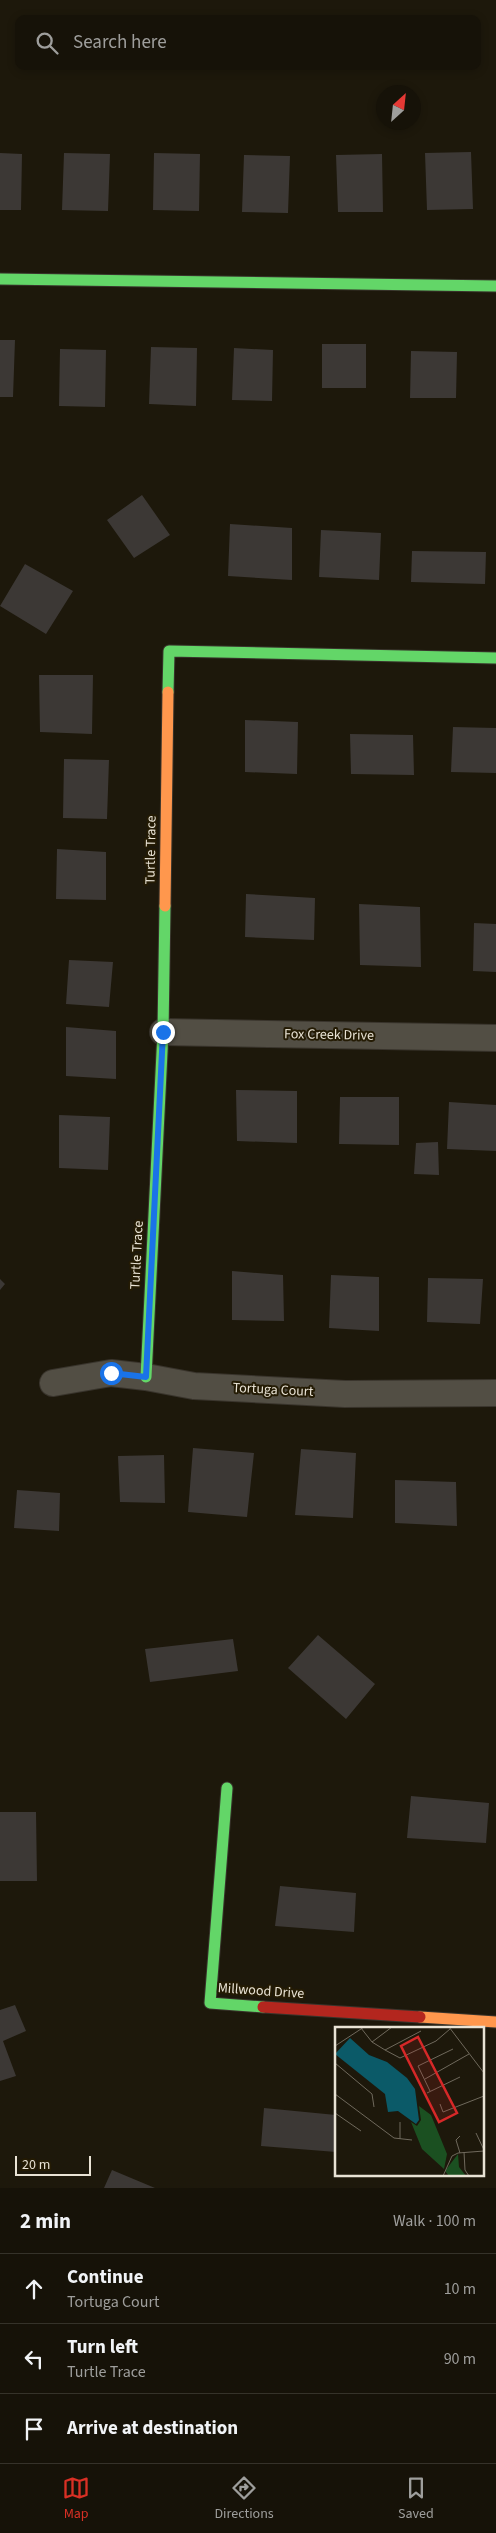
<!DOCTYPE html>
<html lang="en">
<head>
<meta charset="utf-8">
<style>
	:root { --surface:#161208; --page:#1f1b12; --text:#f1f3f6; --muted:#9e9e9c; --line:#353229; --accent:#d93025 }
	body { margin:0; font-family:"Source Sans 3",sans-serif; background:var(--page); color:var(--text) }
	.compass { position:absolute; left:376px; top:85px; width:45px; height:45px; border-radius:50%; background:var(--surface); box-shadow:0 2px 8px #0003; rotate:27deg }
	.scale { position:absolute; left:15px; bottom:12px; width:76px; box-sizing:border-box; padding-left:5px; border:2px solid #e9e3d5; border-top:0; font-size:14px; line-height:18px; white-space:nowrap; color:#e9e3d5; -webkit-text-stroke:4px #241b04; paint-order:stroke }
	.stop { position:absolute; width:15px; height:15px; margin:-11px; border:4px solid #1a73e8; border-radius:50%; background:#fff }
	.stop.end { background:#1a73e8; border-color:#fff; box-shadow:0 1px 5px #0008 }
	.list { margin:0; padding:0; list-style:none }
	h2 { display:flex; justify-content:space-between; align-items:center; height:65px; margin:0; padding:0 20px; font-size:21px }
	h2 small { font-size:16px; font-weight:400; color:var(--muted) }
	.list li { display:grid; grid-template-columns:32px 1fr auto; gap:15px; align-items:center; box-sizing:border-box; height:70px; padding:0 20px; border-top:1px solid var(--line) }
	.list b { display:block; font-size:19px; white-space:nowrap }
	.list p { margin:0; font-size:16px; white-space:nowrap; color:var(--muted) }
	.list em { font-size:16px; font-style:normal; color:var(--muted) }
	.icon { flex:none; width:28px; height:28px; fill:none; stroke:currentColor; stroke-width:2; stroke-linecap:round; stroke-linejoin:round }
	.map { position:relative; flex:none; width:496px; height:2188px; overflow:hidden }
	.search { position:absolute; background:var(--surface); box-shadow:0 2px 8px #0003; left:15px; right:15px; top:15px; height:55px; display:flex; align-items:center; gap:12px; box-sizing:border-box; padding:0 18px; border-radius:10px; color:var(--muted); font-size:19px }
	.sheet { height:275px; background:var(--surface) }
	nav { display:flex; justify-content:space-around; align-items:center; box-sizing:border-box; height:70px; border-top:1px solid var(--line); background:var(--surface); font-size:14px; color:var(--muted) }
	nav a { display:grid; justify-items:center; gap:2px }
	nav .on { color:var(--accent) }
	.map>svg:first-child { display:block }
	.building { fill:#3c3835 }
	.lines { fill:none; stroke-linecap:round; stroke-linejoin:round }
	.street-casing { stroke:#39342c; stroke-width:28 }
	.fast-casing { stroke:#39342c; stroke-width:13 }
	.slow-casing { stroke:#39342c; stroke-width:13 }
	.jam-casing { stroke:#39342c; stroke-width:13 }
	.street { stroke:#524e44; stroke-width:26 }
	.fast { stroke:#63d668; stroke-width:11 }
	.slow { stroke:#ff974d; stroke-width:11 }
	.jam { stroke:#b3261e; stroke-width:11 }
	.route { stroke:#1a73e8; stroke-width:6 }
	.labels { text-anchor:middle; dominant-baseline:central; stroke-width:4; stroke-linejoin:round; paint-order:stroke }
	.street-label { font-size:14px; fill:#e9e3d5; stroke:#241b04 }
	.inset-road { fill:none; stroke:#6f695c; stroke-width:1 }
	.view { fill:#d62828; fill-opacity:0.15; stroke:#d62828; stroke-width:2.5 }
	.inset-edge { fill:none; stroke:#e9e3d5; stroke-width:2.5 }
</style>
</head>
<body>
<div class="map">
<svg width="496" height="2188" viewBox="0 0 496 2188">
	<rect width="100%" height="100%" fill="#1d180b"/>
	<!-- building -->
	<path class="building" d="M471,152L473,209L427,210L425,153Z
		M0,153L22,154L21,210H0Z
		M64,153L110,154L108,211L62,210Z
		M154,153L200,154L199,211L153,210Z
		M382,154L383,212H338L336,155Z
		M244,155L290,156L288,213L242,212Z
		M0,340H15L13,397H0Z
		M322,344H366V388H322Z
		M151,347L197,348L196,406L149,404Z
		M234,348L273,350L272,401L232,400Z
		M60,349L106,350L105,407L59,406Z
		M411,351L457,352L456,398H410Z
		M142,495L170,535L134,558L107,520Z
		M230,524L292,528V580L228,576Z
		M321,530L381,533L379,580L319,577Z
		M412,551L486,552L485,584L411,582Z
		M25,564L73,591L46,634L0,606Z
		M39,675H93L92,734L40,732Z
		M245,720L298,722L297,774L245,772Z
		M453,727L496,728V773L451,772Z
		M350,734L413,735L414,775L351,774Z
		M64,759L109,760L107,819L63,818Z
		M57,849L106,852V900L56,899Z
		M246,894L315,898L314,940L245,937Z
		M359,904L420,907L421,967L360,965Z
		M474,923L496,924V972L473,971Z
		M69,960L113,962L109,1007L66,1004Z
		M66,1027L116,1031V1079L66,1076Z
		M236,1090L297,1091V1143L237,1141Z
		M340,1097H399V1145L339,1144Z
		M449,1102L496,1105V1151L447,1149Z
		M59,1115L110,1117L108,1170L59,1168Z
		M438,1142L439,1175L414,1174L416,1143Z
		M232,1271L283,1275L284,1321L232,1320Z
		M331,1275L379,1277V1331L329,1328Z
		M428,1278L483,1279L480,1324L427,1322Z
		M0,1279L5,1284L0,1290Z
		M193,1448L254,1453L247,1517L188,1512Z
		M301,1449L356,1453L353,1518L295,1515Z
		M164,1455L165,1503L120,1502L118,1456Z
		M395,1480L456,1482L457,1526L395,1523Z
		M17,1490L60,1493L59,1531L14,1528Z
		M318,1635L375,1684L346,1719L288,1668Z
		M233,1639L238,1671L150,1682L145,1649Z
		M411,1796L489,1803L486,1843L407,1838Z
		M0,1812H36L37,1881H0Z
		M280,1886L356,1893L354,1932L275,1926Z
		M15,2005L26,2031L3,2041L16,2076L0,2081V2010Z
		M264,2108L336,2115V2152L261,2146Z
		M112,2170L155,2188H104Z"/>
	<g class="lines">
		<!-- street casing -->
		<g class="street-casing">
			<path id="street" d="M163,1032L496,1038
				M53,1383L111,1373L146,1377L194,1386L345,1394L496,1393"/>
		</g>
		<!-- fast casing -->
		<g class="fast-casing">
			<path id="fast" d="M0,279L496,286
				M168,692L169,651L496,658
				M146,1377L163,1032L165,906
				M227,1788L210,2003L263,2007"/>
		</g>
		<!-- slow casing -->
		<g class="slow-casing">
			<path id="slow" d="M165,906L168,692
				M420,2017L496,2022"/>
		</g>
		<!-- jam casing -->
		<g class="jam-casing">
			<path id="jam" d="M263,2007L420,2017"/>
		</g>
		<!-- street -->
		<use href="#street" class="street"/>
		<!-- fast -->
		<use href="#fast" class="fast"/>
		<!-- slow -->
		<use href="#slow" class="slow"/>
		<!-- jam -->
		<use href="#jam" class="jam"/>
	</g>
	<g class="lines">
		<!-- route -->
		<path class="route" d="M111,1373L146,1377L163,1032"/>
	</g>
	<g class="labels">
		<!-- street labels -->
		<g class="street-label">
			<text transform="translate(151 850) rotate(-89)">Turtle Trace</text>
			<text transform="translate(329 1035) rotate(1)">Fox Creek Drive</text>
			<text transform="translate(137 1255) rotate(-87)">Turtle Trace</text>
			<text transform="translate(273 1390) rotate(3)">Tortuga Court</text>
			<text transform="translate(261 1991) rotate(4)">Millwood Drive</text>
		</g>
	</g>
	<!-- overview -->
	<g transform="translate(335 2027)">
		<rect width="149" height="149" fill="#1d180b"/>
		<path d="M84,79L96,88L112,127L109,142L87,122L76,95L82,99L86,93ZM123,127L124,140L131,149H114L110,144Z" fill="#1b5021"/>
		<path d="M15,11L34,28L52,35L72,51L80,62L84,93L81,97L63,84L53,85L50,67L0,27Z" fill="#0b5a68"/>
		<path class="inset-road" d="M114,0L149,46M26,1L37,15M86,4L50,23L65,31L101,14L115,2M0,19L29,0M50,23L37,15L57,0M0,36L37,67L39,80M90,52L134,27M95,64L83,39L118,22M92,66L125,50M0,67L59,111L77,113M105,77L108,85L149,69M0,86L26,104M65,95V112M141,106L149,123M129,125L130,143L134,149M125,126L121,113L125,109M108,149L117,129L123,126L149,124"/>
		<path class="view" d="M83,10L122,86L104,95L66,19Z"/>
		<rect width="149" height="149" class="inset-edge"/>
	</g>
</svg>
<svg class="compass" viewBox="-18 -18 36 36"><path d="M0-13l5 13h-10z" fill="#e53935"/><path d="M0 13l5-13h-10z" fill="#9e9e9c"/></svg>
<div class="scale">20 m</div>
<div class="stop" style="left:111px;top:1373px"></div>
<div class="stop end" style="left:163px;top:1032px"></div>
<div class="search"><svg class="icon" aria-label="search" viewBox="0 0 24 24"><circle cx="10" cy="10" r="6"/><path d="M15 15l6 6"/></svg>Search here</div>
</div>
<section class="sheet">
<h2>2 min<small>Walk · 100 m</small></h2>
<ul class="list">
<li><svg class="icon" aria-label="ahead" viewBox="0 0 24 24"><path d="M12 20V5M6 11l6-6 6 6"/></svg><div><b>Continue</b><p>Tortuga Court</p></div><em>10 m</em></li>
<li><svg class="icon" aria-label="left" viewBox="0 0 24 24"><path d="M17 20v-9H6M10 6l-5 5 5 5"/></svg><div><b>Turn left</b><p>Turtle Trace</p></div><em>90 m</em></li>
<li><svg class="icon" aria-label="arrive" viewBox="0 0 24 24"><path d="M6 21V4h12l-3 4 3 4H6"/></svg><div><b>Arrive at destination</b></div></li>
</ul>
</section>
<nav>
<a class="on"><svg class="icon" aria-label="map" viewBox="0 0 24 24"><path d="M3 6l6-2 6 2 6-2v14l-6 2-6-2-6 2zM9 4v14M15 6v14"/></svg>Map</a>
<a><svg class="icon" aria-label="directions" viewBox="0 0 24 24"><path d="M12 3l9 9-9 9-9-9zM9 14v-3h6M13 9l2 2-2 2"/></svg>Directions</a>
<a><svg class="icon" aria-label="saved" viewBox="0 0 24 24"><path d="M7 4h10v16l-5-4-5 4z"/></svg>Saved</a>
</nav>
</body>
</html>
